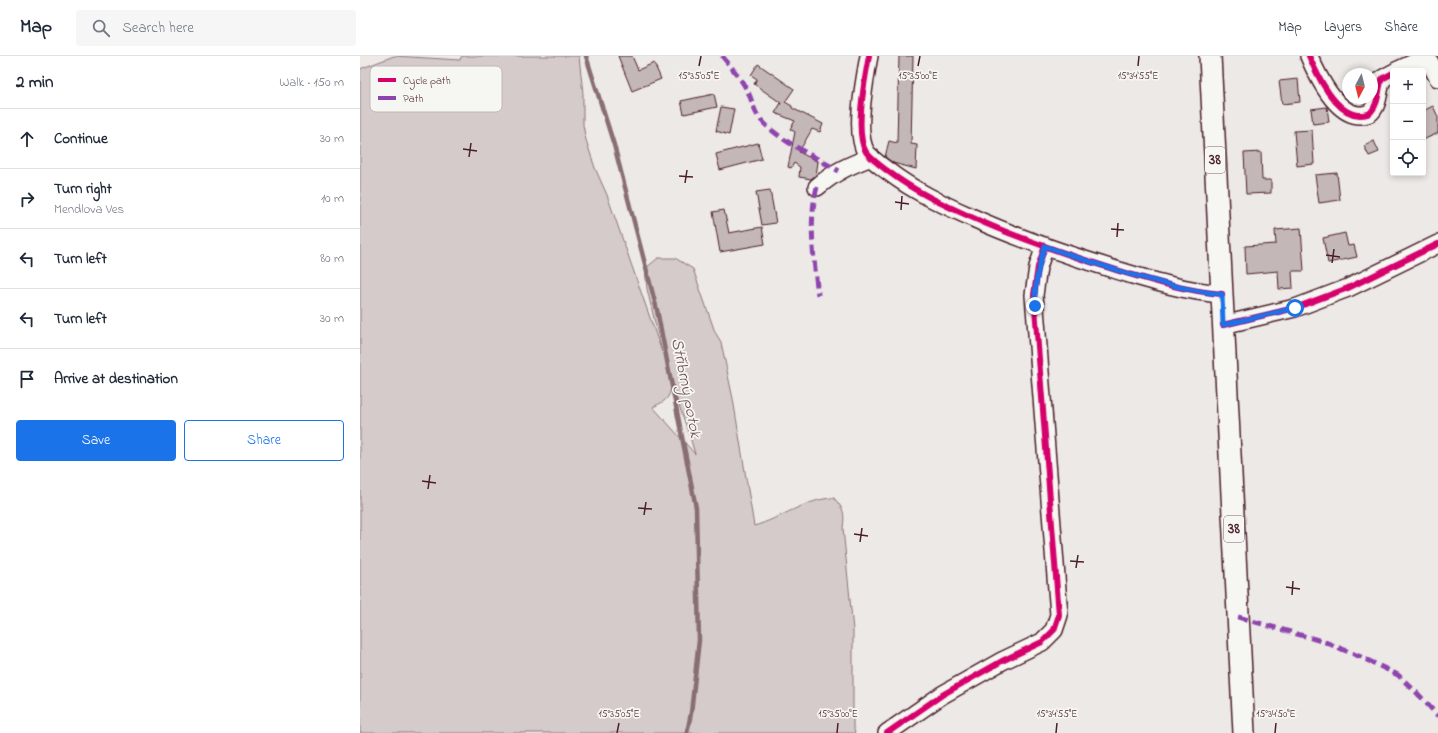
<!DOCTYPE html>
<html lang="en">
<head>
<meta charset="utf-8">
<style>
	:root { --surface:#fff; --page:#f6f6f7; --text:#1f2937; --muted:#747a83; --line:#e0e1e3; --accent:#1a73e8 }
	body { margin:0; font-family:"Indie Flower",sans-serif; background:var(--page); color:var(--text) }
	.controls { position:absolute; right:12px; top:12px; display:grid; overflow:hidden; border-radius:4px; box-shadow:0 2px 6px #0003 }
	.controls button { width:36px; height:36px; display:grid; place-items:center; padding:0; border:0; border-bottom:1px solid var(--line); background:var(--surface); color:var(--text); font:20px sans-serif }
	.compass { position:absolute; left:982px; top:12px; width:36px; height:36px; border-radius:50%; background:var(--surface); box-shadow:0 2px 6px #0003; rotate:187deg }
	.stop { position:absolute; width:12px; height:12px; margin:-9px; border:3px solid #1a73e8; border-radius:50%; background:#fff }
	.stop.end { background:#1a73e8; border-color:#fff; box-shadow:0 1px 4px #0008 }
	.list { margin:0; padding:0; list-style:none }
	h2 { display:flex; justify-content:space-between; align-items:center; height:52px; margin:0; padding:0 16px; font-size:17px }
	h2 small { font-size:13px; font-weight:400; color:var(--muted) }
	.list li { display:grid; grid-template-columns:26px 1fr auto; gap:12px; align-items:center; box-sizing:border-box; height:60px; padding:0 16px; border-top:1px solid var(--line) }
	.list b { display:block; font-size:15px; white-space:nowrap }
	.list p { margin:0; font-size:13px; white-space:nowrap; color:var(--muted) }
	.list em { font-size:13px; font-style:normal; color:var(--muted) }
	.actions { display:flex; gap:8px; padding:12px 16px }
	.actions a { flex:1; padding:9px 0; border:1px solid var(--accent); border-radius:4px; text-align:center; font-size:14px; color:var(--accent) }
	.actions .main { background:var(--accent); color:#fff }
	.icon { flex:none; width:22px; height:22px; fill:none; stroke:currentColor; stroke-width:2; stroke-linecap:round; stroke-linejoin:round }
	.map { position:relative; flex:none; width:1078px; height:677px; overflow:hidden }
	header { display:flex; align-items:center; gap:24px; box-sizing:border-box; height:56px; padding:0 20px; background:var(--surface); border-bottom:1px solid var(--line) }
	header strong { font-size:19px }
	nav { display:flex; gap:22px; margin-inline-start:auto; font-size:14px }
	.search { width:280px; height:36px; background:var(--page); display:flex; align-items:center; gap:10px; box-sizing:border-box; padding:0 14px; border-radius:4px; color:var(--muted); font-size:15px }
	main { display:flex }
	aside { flex:1; background:var(--surface) }
	.map>svg:first-child { display:block }
	.green { fill:#d4cbca; stroke:#8f757a; fill-rule:evenodd }
	.lines { fill:none; stroke-linecap:round; stroke-linejoin:round }
	.stream { stroke:#886e73; stroke-width:4.5 }
	.building { fill:#c4b7b7; stroke:#4a1f2b }
	.minor-casing { stroke:#4a1f2b; stroke-width:20 }
	.major-casing { stroke:#4a1f2b; stroke-width:24 }
	.minor { stroke:#f6f6f2; stroke-width:17 }
	.major { stroke:#f6f6f2; stroke-width:21 }
	.quiet { stroke:#8e44ad; stroke-width:5; stroke-dasharray:10 5; stroke-linecap:butt }
	.cycleway-casing { stroke:#f6f6f2; stroke-width:8 }
	.cycleway { stroke:#d6006c; stroke-width:6 }
	.route { stroke:#1a73e8; stroke-width:5 }
	.ticks { fill:none; stroke:#4a1f2b; stroke-width:1.5 }
	.labels { text-anchor:middle; dominant-baseline:central; stroke-width:3.5; stroke-linejoin:round; paint-order:stroke }
	.shield { fill:#f6f6f2; stroke:#7e6067; stroke-width:1 }
	.shield-label { font-size:15px; font-weight:bold; fill:#4a1f2b }
	.water-label { font-size:17px; font-style:italic; fill:#6e4d55; stroke:#f6f6f2 }
	.key { fill:#f6f6f2; stroke:#c2b6b6; stroke-width:1 }
	.key-label { font-size:11px; fill:#4a1f2b }
	.ticks-label { font-size:10px; text-anchor:middle; fill:#4a1f2b; stroke:#f6f6f2; stroke-width:3.5; stroke-linejoin:round; paint-order:stroke }
</style>
</head>
<body>
<header>
<strong>Map</strong>
<div class="search"><svg class="icon" aria-label="search" viewBox="0 0 24 24"><circle cx="10" cy="10" r="6"/><path d="M15 15l6 6"/></svg>Search here</div>
<nav><a>Map</a><a>Layers</a><a>Share</a></nav>
</header>
<main>
<aside>
<h2>2 min<small>Walk · 150 m</small></h2>
<ul class="list">
<li><svg class="icon" aria-label="ahead" viewBox="0 0 24 24"><path d="M12 20V5M6 11l6-6 6 6"/></svg><div><b>Continue</b></div><em>30 m</em></li>
<li><svg class="icon" aria-label="right" viewBox="0 0 24 24"><path d="M7 20v-9h11M14 6l5 5-5 5"/></svg><div><b>Turn right</b><p>Mendlova Ves</p></div><em>10 m</em></li>
<li><svg class="icon" aria-label="left" viewBox="0 0 24 24"><path d="M17 20v-9H6M10 6l-5 5 5 5"/></svg><div><b>Turn left</b></div><em>80 m</em></li>
<li><svg class="icon" aria-label="left" viewBox="0 0 24 24"><path d="M17 20v-9H6M10 6l-5 5 5 5"/></svg><div><b>Turn left</b></div><em>30 m</em></li>
<li><svg class="icon" aria-label="arrive" viewBox="0 0 24 24"><path d="M6 21V4h12l-3 4 3 4H6"/></svg><div><b>Arrive at destination</b></div></li>
</ul>
<div class="actions"><a class="main">Save</a><a>Share</a></div>
</aside>
<div class="map">
<svg width="1078" height="677" viewBox="0 0 1078 677">
	<rect width="100%" height="100%" fill="#ece9e6"/>
	<filter id="ink" filterUnits="userSpaceOnUse"><feTurbulence type="fractalNoise" baseFrequency=".025" numOctaves="2"/><feDisplacementMap in="SourceGraphic" scale="8" xChannelSelector="R" yChannelSelector="G"/><feConvolveMatrix kernelMatrix="1 2 1 2 8 2 1 2 1" color-interpolation-filters="sRGB"/></filter>
	<g filter="url(#ink)">
		<!-- green -->
		<path class="green" d="M34,0L100,4L101,1L103,0H219L223,38V69L226,84L235,112L247,139L302,296L287,233L285,213L298,202H315L333,213L355,276L361,286L373,343L394,470C419,463 448,442 474,442C484,454 485,456 483,472L493,574V670L495,677H0V13ZM312,329L330,381L335,398L293,351C307,344 308,344 312,329Z"/>
		<g class="lines">
			<!-- stream -->
			<path class="stream" d="M226,0L254,89L297,254L336,452L339,584L331,657L327,677"/>
		</g>
		<!-- building -->
		<path class="building" d="M258,0H272L278,14L294,7L301,23L272,35Z
			M539,0H553L551,88L557,89L556,113L533,107L525,101L529,85L537,87Z
			M398,8L434,33L425,46L432,50V52L463,68L460,76L452,73L439,96L458,106L456,119L451,123L439,121L440,111L434,107L431,112L428,111L435,76L430,73L435,65L415,57L421,47L394,28L397,23L391,19Z
			M938,23L940,46L922,48L919,25Z
			M354,38L357,51L324,58L321,45Z
			M1073,50L1078,61V77L1063,84V55Z
			M361,51L374,53L369,79L356,75Z
			M967,51L969,66L953,68L951,53Z
			M952,74L954,108L937,110L934,75Z
			M1014,85L1019,96L1009,100L1004,90Z
			M398,87L402,103L360,114L356,98Z
			M901,96L902,124H911V137L886,138L884,97Z
			M977,117L980,144L959,147L955,119Z
			M410,134L416,167L402,169L396,136Z
			M364,154L369,177L402,171L405,188L360,196L353,156Z
			M941,172L944,215H932L933,232L919,233L918,215L886,218L885,190L916,188L915,174Z
			M985,177L988,190L994,189L997,201L968,207L963,182Z"/>
		<g class="lines">
			<!-- minor casing -->
			<g class="minor-casing">
				<path id="minor" d="M509,0C505,22 494,77 506,96C512,104 521,110 529,116C554,135 582,148 611,161C657,182 705,198 753,213C789,224 824,235 862,238
					M949,0C957,19 976,59 1000,59C1003,59 1009,58 1011,56C1019,48 1018,33 1022,23L1033,17
					M1036,15L1067,1L1078,22
					M457,131C476,115 488,110 511,101
					M863,269L935,252L988,232L1078,188
					M527,677L582,639L642,605L682,586L694,574L699,559L674,239L678,211L685,190"/>
			</g>
			<!-- major casing -->
			<g class="major-casing">
				<path id="major" d="M850,0L884,677"/>
			</g>
			<!-- minor -->
			<use href="#minor" class="minor"/>
			<!-- major -->
			<use href="#major" class="major"/>
			<!-- quiet -->
			<path class="quiet" d="M362,0C371,11 381,22 387,34C393,45 393,56 402,65C420,85 455,101 479,115
				M457,131C448,166 454,204 458,239
				M878,561L965,586L1001,601L1038,619L1058,638L1078,660"/>
			<!-- cycleway casing -->
			<g class="cycleway-casing">
				<path id="cycleway" d="M509,0C505,22 494,77 506,96C512,104 521,110 529,116C554,135 582,148 611,161C657,182 705,198 753,213C789,224 824,235 862,238
					M949,0C957,19 976,59 1000,59C1003,59 1009,58 1011,56C1019,48 1018,33 1022,23L1033,17
					M863,269L935,252L988,232L1078,188
					M527,677L582,639L642,605L682,586L694,574L699,559L674,239L678,211L685,190"/>
			</g>
			<!-- cycleway -->
			<use href="#cycleway" class="cycleway"/>
		</g>
	</g>
	<g class="lines" filter="url(#ink)">
		<!-- route -->
		<path class="route" d="M675,250C674,229 678,211 685,190C712,200 739,209 766,217C798,226 829,235 862,238L863,269L935,252"/>
	</g>
	<!-- ticks -->
	<path class="ticks" d="M339,10L341,0M558,10L560,0M778,10L779,0M103,93L117,95M109,101L111,87M319,120L333,121M325,127L327,114M535,146L549,148M541,154L542,140M751,173L764,174M757,181L758,167M966,199L980,201M972,207L974,193M62,425L76,427M68,433L70,419M278,452L292,453M284,459L286,446M494,478L508,480M500,486L502,472M710,505L724,506M716,512L718,499M926,531L940,533M932,539L933,525M257,677L259,667M477,677L478,667M696,677L697,667M915,677L916,667"/>
	<g class="labels">
		<!-- shield labels -->
		<g class="shield">
			<rect x="845" y="91" width="20" height="26" rx="3"/>
			<rect x="864" y="460" width="20" height="26" rx="3"/>
		</g>
		<g class="shield-label">
			<text x="855" y="104">38</text>
			<text x="874" y="473">38</text>
		</g>
		<!-- water labels -->
		<g class="water-label">
			<text transform="translate(326 332) rotate(79)">Stříbrný potok</text>
		</g>
	</g>
	<!-- legend -->
	<rect x="10" y="10" width="132" height="46" rx="6" class="key"/>
	<rect x="18" y="22" width="18" height="4" fill="#d6006c"/>
	<rect x="18" y="40" width="18" height="4" fill="#8e44ad"/>
	<g class="key-label">
		<text x="43" y="28">Cycle path</text>
		<text x="43" y="46">Path</text>
	</g>
	<g class="ticks-label">
		<text x="339" y="23">15°35'05"E</text>
		<text x="558" y="23">15°35'00"E</text>
		<text x="778" y="23">15°34'55"E</text>
		<text x="259" y="661">15°35'05"E</text>
		<text x="478" y="661">15°35'00"E</text>
		<text x="697" y="661">15°34'55"E</text>
		<text x="916" y="661">15°34'50"E</text>
	</g>
</svg>
<div class="controls">
<button>+</button>
<button>−</button>
<button><svg class="icon" aria-label="locate" viewBox="0 0 24 24"><circle cx="12" cy="12" r="6"/><path d="M12 2v4M12 18v4M2 12h4M18 12h4"/></svg></button>
</div>
<svg class="compass" viewBox="-18 -18 36 36"><path d="M0-13l5 13h-10z" fill="#e53935"/><path d="M0 13l5-13h-10z" fill="#747a83"/></svg>
<div class="stop" style="left:935px;top:252px"></div>
<div class="stop end" style="left:675px;top:250px"></div>
</div>
</main>
</body>
</html>
